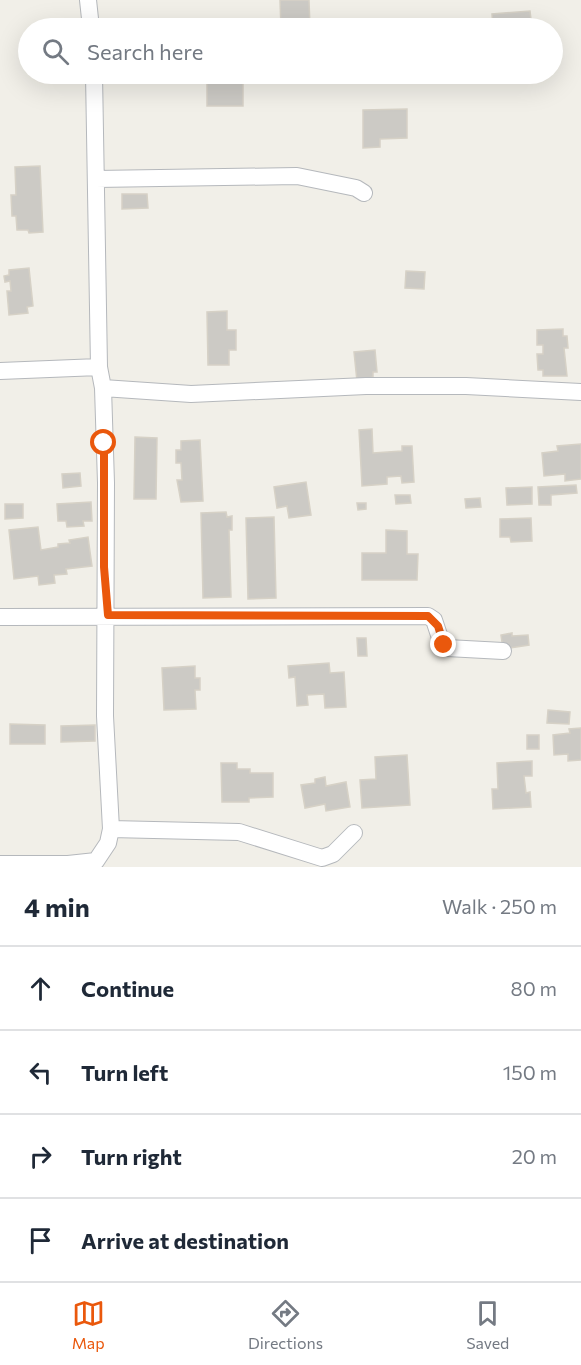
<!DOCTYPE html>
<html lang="en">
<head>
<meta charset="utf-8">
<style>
	:root { --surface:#fff; --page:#f6f6f7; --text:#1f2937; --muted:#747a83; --line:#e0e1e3; --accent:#ea580c }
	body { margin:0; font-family:Commissioner,sans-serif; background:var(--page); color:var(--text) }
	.stop { position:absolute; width:18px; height:18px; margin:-14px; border:4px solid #ea580c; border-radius:50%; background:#fff }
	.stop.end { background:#ea580c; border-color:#fff; box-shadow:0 2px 6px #0008 }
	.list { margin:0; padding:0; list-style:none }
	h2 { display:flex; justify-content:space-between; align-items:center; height:78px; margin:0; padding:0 24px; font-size:26px }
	h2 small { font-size:20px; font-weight:400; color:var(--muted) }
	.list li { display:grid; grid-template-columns:39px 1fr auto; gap:18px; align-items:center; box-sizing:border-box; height:84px; padding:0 24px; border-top:2px solid var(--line) }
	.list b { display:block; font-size:22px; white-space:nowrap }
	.list em { font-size:20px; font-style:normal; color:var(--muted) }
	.icon { flex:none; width:33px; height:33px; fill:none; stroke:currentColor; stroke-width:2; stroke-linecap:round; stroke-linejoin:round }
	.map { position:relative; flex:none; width:581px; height:867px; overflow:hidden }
	.search { position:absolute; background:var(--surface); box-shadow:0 6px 24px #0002; left:18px; right:18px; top:18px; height:66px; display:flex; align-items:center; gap:15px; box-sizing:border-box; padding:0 21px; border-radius:33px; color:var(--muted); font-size:22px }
	.sheet { height:414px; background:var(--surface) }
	nav { display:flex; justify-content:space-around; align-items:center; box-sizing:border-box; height:84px; border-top:2px solid var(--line); background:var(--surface); font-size:16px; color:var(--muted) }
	nav a { display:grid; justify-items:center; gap:3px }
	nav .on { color:var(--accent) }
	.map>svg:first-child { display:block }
	.building { fill:#cccac5; stroke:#d6d1c6; stroke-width:1.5 }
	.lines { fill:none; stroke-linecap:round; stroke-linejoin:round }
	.minor-casing { stroke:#b5b8bc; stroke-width:18 }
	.minor { stroke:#fff; stroke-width:16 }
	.route { stroke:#ea580c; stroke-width:8 }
</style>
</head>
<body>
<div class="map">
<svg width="581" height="867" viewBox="0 0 581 867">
	<rect width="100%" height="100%" fill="#f1efe8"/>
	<!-- building -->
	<path class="building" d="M280,0H309L310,28H281Z
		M530,11L532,28H493L492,14Z
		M187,21H197L198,28H187Z
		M373,74H394V82L373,83Z
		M207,81H243V106H207Z
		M407,109V138L380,139V147L363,148V110Z
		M40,166L43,232L29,233L28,230H17L16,216H12L11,195H16L15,167Z
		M122,194H147L148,208L122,209Z
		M29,268L33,306L27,307L28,313L9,315L7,291H11L10,281L5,282L4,276L9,275V270Z
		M406,271L425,272L424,289L405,288Z
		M227,311V330H236V350H229V365H208L207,312Z
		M563,329V336H567L568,348H564L567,376H543V370H538L537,354H543V345H537V330Z
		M375,350L377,372H373V377L357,381L354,352Z
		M372,429L373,453L402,451V446H412L414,482L402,483L401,476L387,477V484L362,486L359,430Z
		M135,437L157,438L156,499H134Z
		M200,440L203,501L181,502L177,480H182L181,463H176V450H181V441Z
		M581,444V479L565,481V474L544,476L542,453L558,451L557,446Z
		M80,473L81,486L63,488L62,474Z
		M306,482L311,515L289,518L287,506L277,508L274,487Z
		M576,485L577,493L551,495V505H539L538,487Z
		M532,487V504L507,505L506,488Z
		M395,495H410L411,503L396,504Z
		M480,498L481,507L466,508L465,499Z
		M91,502L92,521H83L84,526L67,527L66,521H58L57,504Z
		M357,503H366V509L358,510Z
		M5,504H23V518L5,519Z
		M226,512L227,517L232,516V530H229L231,597L203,598L201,513Z
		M274,517L276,598L248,599L246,518Z
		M531,518L532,541L511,542L510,537H500V519Z
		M38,527L41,550L58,547V544L70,543L69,540L88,537L92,566L66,569L67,574L54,575L55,583L39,585L38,576L14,579L9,530Z
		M386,530L407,531V554H418L417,580H362V553H386Z
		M512,633V636L528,635L529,645L503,649L501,635Z
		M357,638H366L367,656H358Z
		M329,663L330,673L344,672L346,707L325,708L324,694L307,695L308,705L297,706L295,677L289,678L288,666Z
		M195,666V678H200V690H195L196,709L164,710L162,668Z
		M548,710L570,712L569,724L547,723Z
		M10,724L45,725V744H10Z
		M95,725V741L61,742V726Z
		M581,728V760L568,761V754L554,755L553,735L570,733L569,729Z
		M527,735H539V749H527Z
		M407,755L410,805L362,808L360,780L376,779L375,757Z
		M532,761V776H524L526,793L530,792L531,807L493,809L492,789H498L497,763Z
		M221,763H237V769H250V773H273V797L249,798V802H222Z
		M325,777L326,786L346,782L350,807L326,811L325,804L305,808L301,785L315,783V779Z"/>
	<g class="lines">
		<!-- minor casing -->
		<g class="minor-casing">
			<path id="minor" d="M88,0L91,28
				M96,179L297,176L356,188L364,193
				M0,371L99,367
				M103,388L191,394L366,386H466L581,392
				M0,617L428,616L434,620L441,641L447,648L503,651
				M111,829L239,832L322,858L333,854L354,833
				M0,864H68L96,861L108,843L111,829L105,716L106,483L103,388L99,367L94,74"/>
		</g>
		<!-- minor -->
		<use href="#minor" class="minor"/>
	</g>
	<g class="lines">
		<!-- route -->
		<path class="route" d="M104,443V567L108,615L428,616L438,626L444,645"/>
	</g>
</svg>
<div class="stop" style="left:104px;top:443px"></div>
<div class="stop end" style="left:444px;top:645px"></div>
<div class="search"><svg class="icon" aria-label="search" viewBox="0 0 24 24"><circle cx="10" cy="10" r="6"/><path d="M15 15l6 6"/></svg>Search here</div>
</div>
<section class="sheet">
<h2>4 min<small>Walk · 250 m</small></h2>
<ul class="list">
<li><svg class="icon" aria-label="ahead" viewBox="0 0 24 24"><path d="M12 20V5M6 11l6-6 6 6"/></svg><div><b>Continue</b></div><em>80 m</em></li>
<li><svg class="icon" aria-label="left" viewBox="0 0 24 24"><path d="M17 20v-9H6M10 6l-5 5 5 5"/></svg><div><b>Turn left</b></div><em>150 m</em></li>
<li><svg class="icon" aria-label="right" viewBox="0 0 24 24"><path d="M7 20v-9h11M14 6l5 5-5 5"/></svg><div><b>Turn right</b></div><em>20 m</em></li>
<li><svg class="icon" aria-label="arrive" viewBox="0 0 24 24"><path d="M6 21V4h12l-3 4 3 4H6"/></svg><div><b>Arrive at destination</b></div></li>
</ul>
</section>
<nav>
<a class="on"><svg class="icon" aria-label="map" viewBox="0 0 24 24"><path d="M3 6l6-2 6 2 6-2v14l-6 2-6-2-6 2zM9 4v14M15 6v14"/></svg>Map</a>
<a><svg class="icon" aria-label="directions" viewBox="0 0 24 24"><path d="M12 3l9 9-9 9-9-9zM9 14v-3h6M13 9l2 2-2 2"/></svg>Directions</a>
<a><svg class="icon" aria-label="saved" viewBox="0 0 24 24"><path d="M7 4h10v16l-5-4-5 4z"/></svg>Saved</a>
</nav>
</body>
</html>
